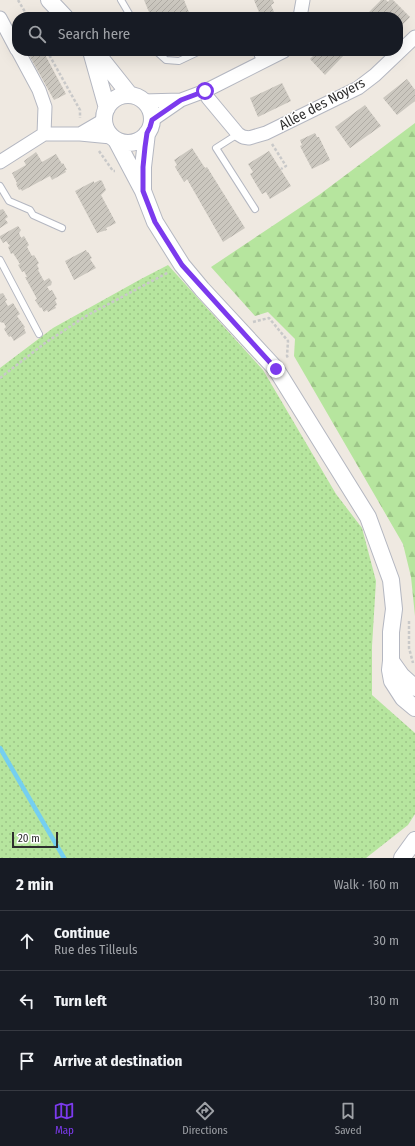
<!DOCTYPE html>
<html lang="en">
<head>
<meta charset="utf-8">
<style>
	:root { --surface:#171b24; --page:#242831; --text:#f1f3f6; --muted:#9ea1a6; --line:#363941; --accent:#7c3aed }
	body { margin:0; font-family:"Fira Sans Condensed",sans-serif; background:var(--page); color:var(--text) }
	.scale { position:absolute; left:12px; bottom:10px; width:46px; box-sizing:border-box; padding-left:4px; border:2px solid #2e2e2e; border-top:0; font-size:11px; line-height:14px; white-space:nowrap; color:#2e2e2e; -webkit-text-stroke:3px #fff; paint-order:stroke }
	.stop { position:absolute; width:12px; height:12px; margin:-9px; border:3px solid #7c3aed; border-radius:50%; background:#fff }
	.stop.end { background:#7c3aed; border-color:#fff; box-shadow:0 1px 4px #0008 }
	.list { margin:0; padding:0; list-style:none }
	h2 { display:flex; justify-content:space-between; align-items:center; height:52px; margin:0; padding:0 16px; font-size:17px }
	h2 small { font-size:13px; font-weight:400; color:var(--muted) }
	.list li { display:grid; grid-template-columns:26px 1fr auto; gap:12px; align-items:center; box-sizing:border-box; height:60px; padding:0 16px; border-top:1px solid var(--line) }
	.list b { display:block; font-size:15px; white-space:nowrap }
	.list p { margin:0; font-size:13px; white-space:nowrap; color:var(--muted) }
	.list em { font-size:13px; font-style:normal; color:var(--muted) }
	.icon { flex:none; width:22px; height:22px; fill:none; stroke:currentColor; stroke-width:2; stroke-linecap:round; stroke-linejoin:round }
	.map { position:relative; flex:none; width:415px; height:858px; overflow:hidden }
	.search { position:absolute; background:var(--surface); box-shadow:0 4px 16px #0002; left:12px; right:12px; top:12px; height:44px; display:flex; align-items:center; gap:10px; box-sizing:border-box; padding:0 14px; border-radius:16px; color:var(--muted); font-size:15px }
	.sheet { height:232px; background:var(--surface) }
	nav { display:flex; justify-content:space-around; align-items:center; box-sizing:border-box; height:56px; border-top:1px solid var(--line); background:var(--surface); font-size:11px; color:var(--muted) }
	nav a { display:grid; justify-items:center; gap:2px }
	nav .on { color:var(--accent) }
	.map>svg:first-child { display:block }
	.green { fill:url(#green-dots) }
	.forest { fill:url(#forest-firs) }
	.lines { fill:none; stroke-linecap:round; stroke-linejoin:round }
	.stream { stroke:#75cff0; stroke-width:4.5 }
	.building { fill:url(#building-hatch) }
	.service-casing { stroke:#b4b7c1; stroke-width:8 }
	.minor-casing { stroke:#b4b7c1; stroke-width:15 }
	.tertiary-casing { stroke:#b4b7c1; stroke-width:18 }
	.path { stroke:#c9c9c9; stroke-width:2.5; stroke-dasharray:3 2; stroke-linecap:butt }
	.service { stroke:#fff; stroke-width:6 }
	.minor { stroke:#fff; stroke-width:13 }
	.tertiary { stroke:#fff; stroke-width:16 }
	.route { stroke:#7c3aed; stroke-width:5 }
	.labels { text-anchor:middle; dominant-baseline:central; stroke-width:3; stroke-linejoin:round; paint-order:stroke }
	.street-label { font-size:14px; fill:#2e2e2e; stroke:#fff }
</style>
</head>
<body>
<div class="map">
<svg width="415" height="858" viewBox="0 0 415 858">
	<defs>
		<pattern id="green-dots" width="8" height="8" patternUnits="userSpaceOnUse"><rect width="8" height="8" fill="#b6e59e"/><path d="M2 2h.1M6 6h.1" fill="none" stroke="#9dc588" stroke-width="1.8" stroke-linecap="round"/></pattern>
		<pattern id="forest-firs" width="22" height="20" patternUnits="userSpaceOnUse"><rect width="22" height="20" fill="#b6e59e"/><path d="M5 1l3.5 6h-7zM16 11l3.5 6h-7z" fill="#9dc588"/></pattern>
		<pattern id="building-hatch" width="6" height="6" patternUnits="userSpaceOnUse"><rect width="6" height="6" fill="#cbc7bf"/><path d="M-1 1l2-2M0 6l6-6M5 7l2-2" fill="none" stroke="#afaba4"/></pattern>
	</defs>
	<rect width="100%" height="100%" fill="#efe9e1"/>
	<!-- green -->
	<path class="green" d="M168,265L263,370L336,494L362,528L376,581L372,646V695L415,733V814L408,825L366,858H0V368L53,328L141,279Z"/>
	<!-- forest -->
	<path class="forest" d="M415,123V616L411,577L403,544L294,356L295,339L268,312L255,316L211,267L319,195Z"/>
	<g class="lines">
		<!-- stream -->
		<path class="stream" d="M0,748L64,858"/>
	</g>
	<!-- building -->
	<path class="building" d="M144,0H184L191,17H151Z
		M254,0H273L274,3L271,5L274,12L261,17Z
		M381,0H386L388,2L390,0H393L410,17L398,29V17H368L366,15Z
		M32,51H43L66,94L54,100L28,53Z
		M166,51H176L168,55Z
		M318,51H343L346,53L325,75L310,59Z
		M407,79L415,90V101L397,115L383,98Z
		M282,83L291,101L258,117L250,98Z
		M365,105L381,126L350,148L335,127Z
		M315,133L317,137H319L330,160L312,169L300,146L302,145L300,140Z
		M192,148L205,168L207,167L245,228L223,242L187,179L184,182L175,167L177,165L174,160Z
		M269,151L291,186L270,199L266,192L262,194L250,174L253,172L248,164Z
		M36,152L42,162L56,154L62,164L63,163L67,170H65L66,172L52,180L50,176L22,191L21,189L19,190L16,184L17,183L12,173L26,165L24,161Z
		M100,180L102,181L106,190L101,195L116,223L106,228L107,230L97,233L75,191L94,181V183Z
		M3,209L8,217L5,219L8,223L0,228V210Z
		M18,226L21,230L19,233L21,238L24,236L29,245L27,247L32,256L34,255L39,263L37,265L39,269L38,270L44,281L49,278L52,282L51,285L47,287L50,291L52,290L57,299L55,300L57,305L55,306L56,308L48,312L47,310L44,312L41,307L40,308L35,300L37,299L25,277H27L24,271L22,272L18,265L20,264L13,253L11,254L8,247L10,246L6,241L3,243L0,238V236Z
		M86,250L87,252H88L92,258L90,259L96,268L74,280L65,261Z
		M3,293L7,300L5,301L8,306L13,303L20,314L17,316L25,327L24,328L26,333L14,341L11,336L9,337L4,329L6,327L4,323L0,322V294Z"/>
	<g class="lines">
		<!-- service casing -->
		<g class="service-casing">
			<path id="service" d="M121,0L131,17
				M156,51L166,60L179,61L200,51
				M256,51L261,63
				M238,134L216,148L255,209
				M0,186L9,201L30,210L33,215L62,228
				M0,260L39,334"/>
		</g>
		<!-- minor casing -->
		<g class="minor-casing">
			<path id="minor" d="M300,17L303,0
				M0,18L17,50
				M18,51L39,90L45,107L44,134
				M205,91L208,98L238,134L243,137L249,138L266,133L358,88L375,75L415,37
				M143,101L181,100
				M152,120L181,100L205,91L284,51
				M80,134L104,120
				M0,162L44,134H80L111,137"/>
		</g>
		<!-- tertiary casing -->
		<g class="tertiary-casing">
			<path id="tertiary" d="M49,0L65,17
				M91,51L107,108
				M95,51L130,95
				M104 119a24 24 0 1 1 48 0a24 24 0 1 1-48 0Z
				M116,140L143,191L155,222L182,265L202,289L276,369L368,517L391,580L394,609L391,632V661L390,670L392,681L403,698L415,708
				M143,189V167L147,133
				M391,661L401,675L415,688
				M402,858L415,840"/>
		</g>
		<!-- path -->
		<path class="path" d="M18,0L28,17
			M47,51L80,110V118
			M272,144L286,166L281,169
			M99,151L113,171H115
			M253,322L269,318L288,341L287,356L288,358
			M0,378L45,343L86,316L169,272
			M409,621V648L413,663"/>
		<!-- service -->
		<use href="#service" class="service"/>
		<!-- minor -->
		<use href="#minor" class="minor"/>
		<!-- tertiary -->
		<use href="#tertiary" class="tertiary"/>
	</g>
	<g class="lines">
		<!-- route -->
		<path class="route" d="M205,91L181,100L152,120L150,127L147,133L145,147L143,167V191L155,222L182,265L276,369"/>
	</g>
	<g class="labels">
		<!-- street labels -->
		<g class="street-label">
			<text transform="translate(322 104) rotate(-28)">Allée des Noyers</text>
		</g>
	</g>
</svg>
<div class="scale">20 m</div>
<div class="stop" style="left:205px;top:91px"></div>
<div class="stop end" style="left:276px;top:369px"></div>
<div class="search"><svg class="icon" aria-label="search" viewBox="0 0 24 24"><circle cx="10" cy="10" r="6"/><path d="M15 15l6 6"/></svg>Search here</div>
</div>
<section class="sheet">
<h2>2 min<small>Walk · 160 m</small></h2>
<ul class="list">
<li><svg class="icon" aria-label="ahead" viewBox="0 0 24 24"><path d="M12 20V5M6 11l6-6 6 6"/></svg><div><b>Continue</b><p>Rue des Tilleuls</p></div><em>30 m</em></li>
<li><svg class="icon" aria-label="left" viewBox="0 0 24 24"><path d="M17 20v-9H6M10 6l-5 5 5 5"/></svg><div><b>Turn left</b></div><em>130 m</em></li>
<li><svg class="icon" aria-label="arrive" viewBox="0 0 24 24"><path d="M6 21V4h12l-3 4 3 4H6"/></svg><div><b>Arrive at destination</b></div></li>
</ul>
</section>
<nav>
<a class="on"><svg class="icon" aria-label="map" viewBox="0 0 24 24"><path d="M3 6l6-2 6 2 6-2v14l-6 2-6-2-6 2zM9 4v14M15 6v14"/></svg>Map</a>
<a><svg class="icon" aria-label="directions" viewBox="0 0 24 24"><path d="M12 3l9 9-9 9-9-9zM9 14v-3h6M13 9l2 2-2 2"/></svg>Directions</a>
<a><svg class="icon" aria-label="saved" viewBox="0 0 24 24"><path d="M7 4h10v16l-5-4-5 4z"/></svg>Saved</a>
</nav>
</body>
</html>
